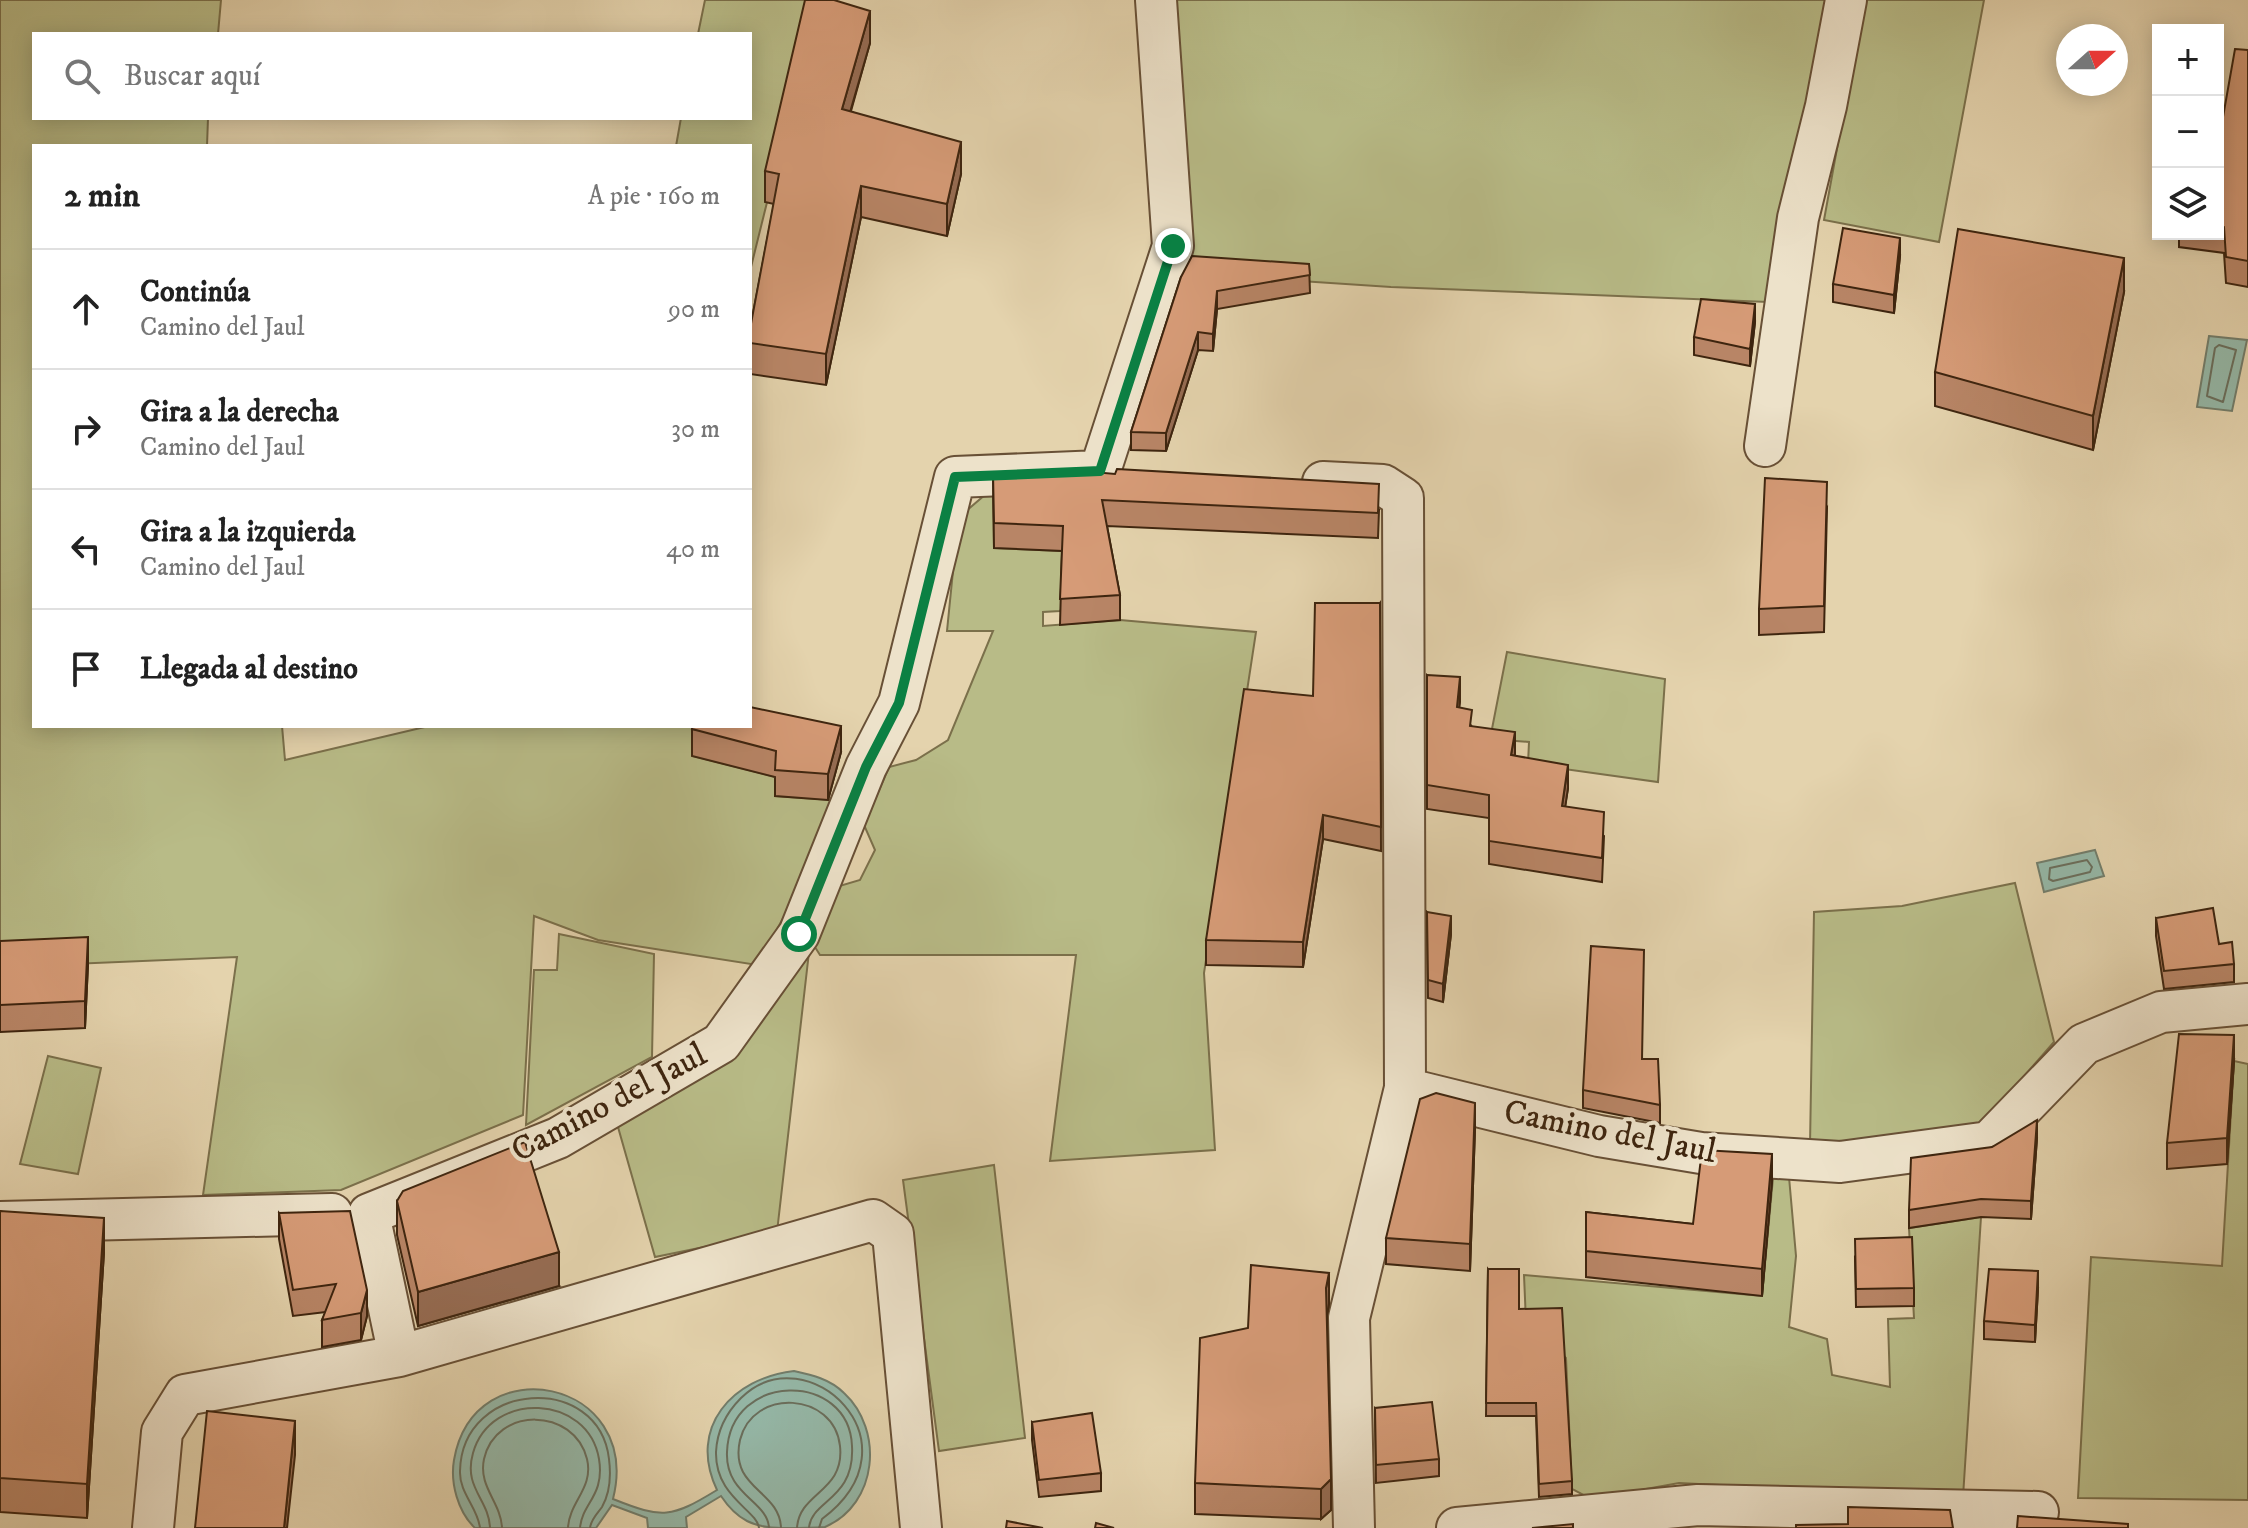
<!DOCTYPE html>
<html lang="es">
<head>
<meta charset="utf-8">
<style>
	:root { --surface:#fff; --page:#f6f6f6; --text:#222; --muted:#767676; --line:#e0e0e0 }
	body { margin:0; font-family:"IM FELL DW Pica",serif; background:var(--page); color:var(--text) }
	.controls { position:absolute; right:24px; top:24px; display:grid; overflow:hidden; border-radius:0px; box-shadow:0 4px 20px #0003 }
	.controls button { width:72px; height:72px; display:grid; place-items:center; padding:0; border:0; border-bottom:2px solid var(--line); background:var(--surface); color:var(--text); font:40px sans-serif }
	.compass { position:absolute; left:2056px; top:24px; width:72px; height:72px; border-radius:50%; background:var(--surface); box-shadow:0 4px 20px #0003; rotate:69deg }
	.stop { position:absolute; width:24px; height:24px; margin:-18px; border:6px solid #0b8043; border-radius:50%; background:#fff }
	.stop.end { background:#0b8043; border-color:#fff; box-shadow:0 2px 8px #0008 }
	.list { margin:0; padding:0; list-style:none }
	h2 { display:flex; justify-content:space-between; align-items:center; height:104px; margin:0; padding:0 32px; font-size:34px }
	h2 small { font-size:26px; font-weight:400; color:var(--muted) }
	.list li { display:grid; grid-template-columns:52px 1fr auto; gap:24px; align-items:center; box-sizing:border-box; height:120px; padding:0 32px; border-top:2px solid var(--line) }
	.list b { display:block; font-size:30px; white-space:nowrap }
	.list p { margin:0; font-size:26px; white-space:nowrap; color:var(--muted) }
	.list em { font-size:26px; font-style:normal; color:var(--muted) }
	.icon { flex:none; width:44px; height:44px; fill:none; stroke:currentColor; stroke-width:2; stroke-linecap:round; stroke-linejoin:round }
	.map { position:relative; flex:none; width:2248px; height:1528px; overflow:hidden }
	.search { position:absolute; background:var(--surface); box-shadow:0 4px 20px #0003; left:32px; top:32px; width:720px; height:88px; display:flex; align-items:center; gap:20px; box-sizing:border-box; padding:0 28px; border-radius:0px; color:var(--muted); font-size:30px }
	.panel { position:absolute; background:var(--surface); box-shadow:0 4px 20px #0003; left:32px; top:144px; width:720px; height:584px; border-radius:0px }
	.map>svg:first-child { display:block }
	.green { fill:#b8bb87; stroke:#7b704b; stroke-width:2 }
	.water { fill:#95b8a8; stroke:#727d6b; stroke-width:2 }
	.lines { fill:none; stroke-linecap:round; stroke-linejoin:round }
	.shore { stroke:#6a6e5c; stroke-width:2 }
	.minor-casing { stroke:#685036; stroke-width:44 }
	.minor { stroke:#ede2ca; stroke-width:40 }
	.wall { fill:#b88566; stroke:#3e250f; stroke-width:2 }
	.shaded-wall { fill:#966c53; stroke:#3e250f; stroke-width:2 }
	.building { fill:#d69b77; stroke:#3e250f; stroke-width:2 }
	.route { stroke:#0b8043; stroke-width:10 }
	.labels { text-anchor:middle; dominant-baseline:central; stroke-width:8; stroke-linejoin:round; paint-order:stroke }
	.street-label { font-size:34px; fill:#3e250f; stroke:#ede2ca }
</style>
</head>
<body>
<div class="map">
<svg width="2248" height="1528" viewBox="0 0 2248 1528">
	<rect width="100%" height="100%" fill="#e4d3ad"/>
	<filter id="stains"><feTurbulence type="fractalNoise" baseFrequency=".0025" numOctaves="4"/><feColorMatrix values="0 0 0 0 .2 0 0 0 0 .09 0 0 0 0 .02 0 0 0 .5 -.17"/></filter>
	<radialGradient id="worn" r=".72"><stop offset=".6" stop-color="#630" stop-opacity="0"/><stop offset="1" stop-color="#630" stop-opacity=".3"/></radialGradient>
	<!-- green -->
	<path class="green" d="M0,0H221L218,34H34V118H208L207,146H34V726H282L285,760L429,726H699L693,756L776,777V796L832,800L795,897L757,965L598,940L534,916L523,1115L341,1190L203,1195L237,957L0,967Z
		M705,0H817L750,271V146H676L681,118H750V34H698Z
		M1170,0H1833L1768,302L1391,287L1192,274Z
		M1864,0H1984L1939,242L1824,220Z
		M993,488L994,548L1107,553L1060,611L1043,612V626L1120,620L1256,632L1204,973L1215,1150L1050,1161L1076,955H820L813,944L836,887L860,880L875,850L864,825L889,767L916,760L948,740L993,631H947L956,541L965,512Z
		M1507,652L1665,679L1658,782L1528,764L1529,742L1490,739Z
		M2015,883L2054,1042L1990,1115L1962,1134L1810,1145L1814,912L1902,906Z
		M559,934L654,954L652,1057L526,1125L534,970H557Z
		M809,952L777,1232L655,1257L616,1120Z
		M48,1056L101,1068L78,1174L20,1164Z
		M2234,1061L2248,1064V1500L2078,1498L2091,1257L2222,1266Z
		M994,1165L1025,1438L939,1451L903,1180Z
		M1789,1177L1796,1256L1789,1327L1827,1339L1832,1375L1890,1387L1888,1319L1914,1318L1909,1228L1981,1217L1963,1497L1679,1483L1591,1499L1572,1489L1566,1358L1526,1322L1524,1275L1762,1296L1773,1178Z"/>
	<!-- water -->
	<path class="water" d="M2209,336L2247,340L2232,411L2197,407Z
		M2095,850L2104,876L2044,892L2037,863Z
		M794,1371C812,1375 830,1379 844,1393C884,1430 878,1504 825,1527C813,1528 794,1528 782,1528C754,1528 737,1520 721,1496L686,1517L687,1528H648L647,1518L612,1505L596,1528H475C458,1512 450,1483 454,1460C474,1345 643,1379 613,1499C663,1519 671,1518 717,1490C687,1427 733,1378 794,1371Z"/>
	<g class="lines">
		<!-- shore -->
		<path class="shore" d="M2219,345L2236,350L2223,402L2207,396L2215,348Z
			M2087,860L2092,867L2090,872L2053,881L2049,879L2050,868Z
			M480,1528C478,1508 459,1493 460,1471C462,1380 599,1372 609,1459C611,1475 610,1493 602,1507C597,1514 591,1519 590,1528
			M490,1528C489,1499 463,1488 473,1453C491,1390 588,1394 599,1459C605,1496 582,1503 580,1528
			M502,1528C501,1502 478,1487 484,1459C496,1406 574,1407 587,1459C594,1488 569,1502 568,1528
			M759,1528C757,1510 715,1497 716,1452C717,1431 726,1413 741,1398C807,1333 924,1443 822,1519L819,1528
			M769,1528C768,1501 725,1495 727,1452C730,1371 849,1371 852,1446C855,1500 811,1500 809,1528
			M781,1528C780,1490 729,1489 740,1440C753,1387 834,1392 840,1446C845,1492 799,1492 797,1528"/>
		<!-- minor casing -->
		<g class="minor-casing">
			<path id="minor" d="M1765,446L1798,218L1826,106L1846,0
				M1323,482L1383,485L1403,498L1405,1088L1349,1318L1354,1528
				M1420,1092L1599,1136L1701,1153L1840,1162L1989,1142L2084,1044L2161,1012L2248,1004
				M0,1222L332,1214
				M399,1356L369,1214L558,1138L721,1043L799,934L866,767L899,703L955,477L1100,471L1173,246L1156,0
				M153,1528L162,1432L185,1395L399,1356L873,1220L893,1234L921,1528
				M1457,1528L1698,1505L2038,1512"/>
		</g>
		<!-- minor -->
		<use href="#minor" class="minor"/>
	</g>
	<!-- wall -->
	<path class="wall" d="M870,43L851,111L961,174L947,236L861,217L826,385L750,374V329L774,204L765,202V171Z
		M2248,50V287L2226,283L2224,253L2179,247V234H2218V117H2223Z
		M1900,256L1894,313L1833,302V284Z
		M1309,264L1310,293L1217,309L1213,351L1198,350L1166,451L1131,450V432L1181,277Z
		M2124,292L2093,450L1935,406V372Z
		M1755,322L1750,366L1694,355V337Z
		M993,473L1379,510L1378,538L1107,526L1120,595V620L1060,625L1062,551L994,548Z
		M1827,508L1824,632L1759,635V609Z
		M1380,603L1381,851L1323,839L1303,967L1206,965V940L1313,696Z
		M1427,675L1460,701L1459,707L1472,727L1515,756L1568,788L1565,806L1604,836L1602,882L1489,864V818L1427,809Z
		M692,729L841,752L828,800L775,796V777L692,756Z
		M1427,912L1451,934L1443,1002L1428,998Z
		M2156,918L2219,944L2234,964V982L2164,989L2156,936Z
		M0,941L88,964L85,1028L0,1032Z
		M1642,1059L1660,1105V1123L1583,1108V1090Z
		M2234,1061L2227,1164L2167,1169V1143Z
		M1475,1129L1470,1271L1386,1264V1238Z
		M2037,1138L2031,1219L1981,1217L1909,1228V1210L1992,1147Z
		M1772,1181L1762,1296L1586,1277V1212L1693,1224Z
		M397,1201L559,1286L418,1326L397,1235Z
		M0,1211L104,1252L87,1518L0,1512Z
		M279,1213L367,1316L361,1340L322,1347V1320L326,1312L293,1316L279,1239Z
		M1855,1257L1914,1288V1306L1856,1307Z
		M1488,1269L1519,1309L1572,1481V1494L1539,1497L1536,1416H1486Z
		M2038,1289L2035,1342L1984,1339V1321Z
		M1329,1304L1327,1315L1331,1510L1321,1519L1195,1514V1483Z
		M1375,1408L1439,1459V1476L1376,1483Z
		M1032,1422L1101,1473V1491L1039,1497L1032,1440Z"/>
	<!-- shaded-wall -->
	<path class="shaded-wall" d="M870,11V43L842,140V109Z
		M961,142V174L947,236V204Z
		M861,186V217L826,385V354Z
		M1900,238V256L1894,313V295Z
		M2124,258V292L2093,450V416Z
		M1217,291V309L1213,351V334Z
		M1755,304V322L1750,366V349Z
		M1198,332V350L1166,451V433Z
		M1460,677V701L1457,730V707Z
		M841,726V752L828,800V774Z
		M1515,732V756L1511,755Z
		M1568,765V788L1562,829V806Z
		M1323,815V839L1303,967V942Z
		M1451,916V934L1443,1002V984Z
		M88,937V964L85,1028V1001Z
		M2234,1035V1061L2227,1164V1138Z
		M1475,1103V1129L1470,1271V1244Z
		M2037,1120V1138L2031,1219V1201Z
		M1772,1154V1181L1762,1296V1269Z
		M104,1218V1252L87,1518V1484Z
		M559,1252V1286L418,1326V1292Z
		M2038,1271V1289L2035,1342V1325Z
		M1329,1273V1304L1326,1319V1288Z
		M367,1290V1316L361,1340V1313Z
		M295,1421V1455L287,1528H284Z
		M1331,1479V1510L1321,1519V1489Z"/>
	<!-- building -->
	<path class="building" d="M805,0H834L870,11L842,109L961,142L947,204L861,186L826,354L750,343V329L779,174L765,171Z
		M2235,49L2248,50V261L2226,257L2224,227L2218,226V117H2223Z
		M1843,228L1900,238L1894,295L1833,284Z
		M1958,229L2124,258L2093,416L1935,372Z
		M1192,256L1309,264L1310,275L1217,291L1213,334L1198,332L1166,433L1131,432L1181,277Z
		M1701,299L1755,304L1750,349L1694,337Z
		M1117,469L1379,484L1378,513L1102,500L1120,595L1060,599L1063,526L994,523L993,473L1071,470L1115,474Z
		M1765,478L1827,482L1824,606L1759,609Z
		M1315,603H1380L1381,827L1323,815L1303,942L1206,940L1244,689L1313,696Z
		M1427,675L1460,677L1457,707L1472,710L1470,726L1515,732L1511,755L1568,765L1562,806L1604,812L1602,858L1489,841V795L1427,785Z
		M750,707L841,726L828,774L775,770L776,751L692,729L693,726H750Z
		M2213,908L2219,944L2232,942L2234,964L2164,971L2156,918Z
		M1427,912L1451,916L1443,984L1428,980Z
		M88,937L85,1001L0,1005V941Z
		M1591,946L1644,950L1642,1059H1658L1660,1105L1583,1090Z
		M2179,1034L2234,1035L2227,1138L2167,1143Z
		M1436,1093L1475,1103L1470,1244L1386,1238L1420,1099Z
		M2037,1120L2031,1201L1981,1199L1909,1210L1911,1158L1992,1147Z
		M525,1142L559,1252L418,1292L397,1201L403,1191Z
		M1702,1150L1772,1154L1762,1269L1586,1251V1212L1693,1224Z
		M0,1211L104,1218L87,1484L0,1478Z
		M350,1211L367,1290L361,1313L322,1320L336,1284L293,1290L279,1213Z
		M1912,1237L1914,1288L1856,1289L1855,1239Z
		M1251,1265L1329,1273L1326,1288L1331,1479L1321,1489L1195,1483L1200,1338L1248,1328Z
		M1488,1269H1519V1309L1562,1308L1572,1481L1539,1484L1536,1403H1486Z
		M1989,1269L2038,1271L2035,1325L1984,1321Z
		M1432,1402L1439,1459L1376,1465L1375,1408Z
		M207,1411L295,1421L284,1528H195Z
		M1092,1413L1101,1473L1039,1480L1032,1422Z
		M1848,1507L1950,1510L1953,1528H1796V1525L1848,1524Z
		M2018,1516L2128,1524V1528H2017Z
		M1007,1521L1043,1528H1006Z
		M1096,1523L1114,1528H1095Z
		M1573,1524V1528H1532Z"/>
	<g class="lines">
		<!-- route -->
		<path class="route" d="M799,934L866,767L899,703L955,477L1100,471L1173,246"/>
	</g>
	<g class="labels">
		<!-- street labels -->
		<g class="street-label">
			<text transform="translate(609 1103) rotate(-28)">Camino del Jaul</text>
			<text transform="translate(1610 1132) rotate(11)">Camino del Jaul</text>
		</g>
	</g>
	<rect width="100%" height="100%" filter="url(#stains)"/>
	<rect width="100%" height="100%" fill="url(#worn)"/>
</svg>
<div class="controls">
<button>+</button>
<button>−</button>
<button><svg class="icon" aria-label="layers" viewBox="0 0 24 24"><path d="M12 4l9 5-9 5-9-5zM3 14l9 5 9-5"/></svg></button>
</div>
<svg class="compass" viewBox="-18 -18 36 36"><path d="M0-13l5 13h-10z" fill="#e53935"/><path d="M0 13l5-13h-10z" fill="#767676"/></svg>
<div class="stop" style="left:799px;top:934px"></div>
<div class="stop end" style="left:1173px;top:246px"></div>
<div class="search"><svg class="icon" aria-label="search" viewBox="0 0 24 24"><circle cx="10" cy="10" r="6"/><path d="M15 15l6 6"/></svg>Buscar aquí</div>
<section class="panel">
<h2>2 min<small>A pie · 160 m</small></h2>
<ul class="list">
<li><svg class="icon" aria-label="ahead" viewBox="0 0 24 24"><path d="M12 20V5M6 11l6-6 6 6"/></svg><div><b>Continúa</b><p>Camino del Jaul</p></div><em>90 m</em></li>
<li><svg class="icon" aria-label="right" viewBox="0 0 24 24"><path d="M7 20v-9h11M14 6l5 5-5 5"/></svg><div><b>Gira a la derecha</b><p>Camino del Jaul</p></div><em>30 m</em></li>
<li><svg class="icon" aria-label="left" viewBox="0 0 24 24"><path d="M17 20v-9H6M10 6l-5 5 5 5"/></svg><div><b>Gira a la izquierda</b><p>Camino del Jaul</p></div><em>40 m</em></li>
<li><svg class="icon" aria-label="arrive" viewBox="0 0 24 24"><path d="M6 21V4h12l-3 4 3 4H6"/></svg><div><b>Llegada al destino</b></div></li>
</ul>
</section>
</div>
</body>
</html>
